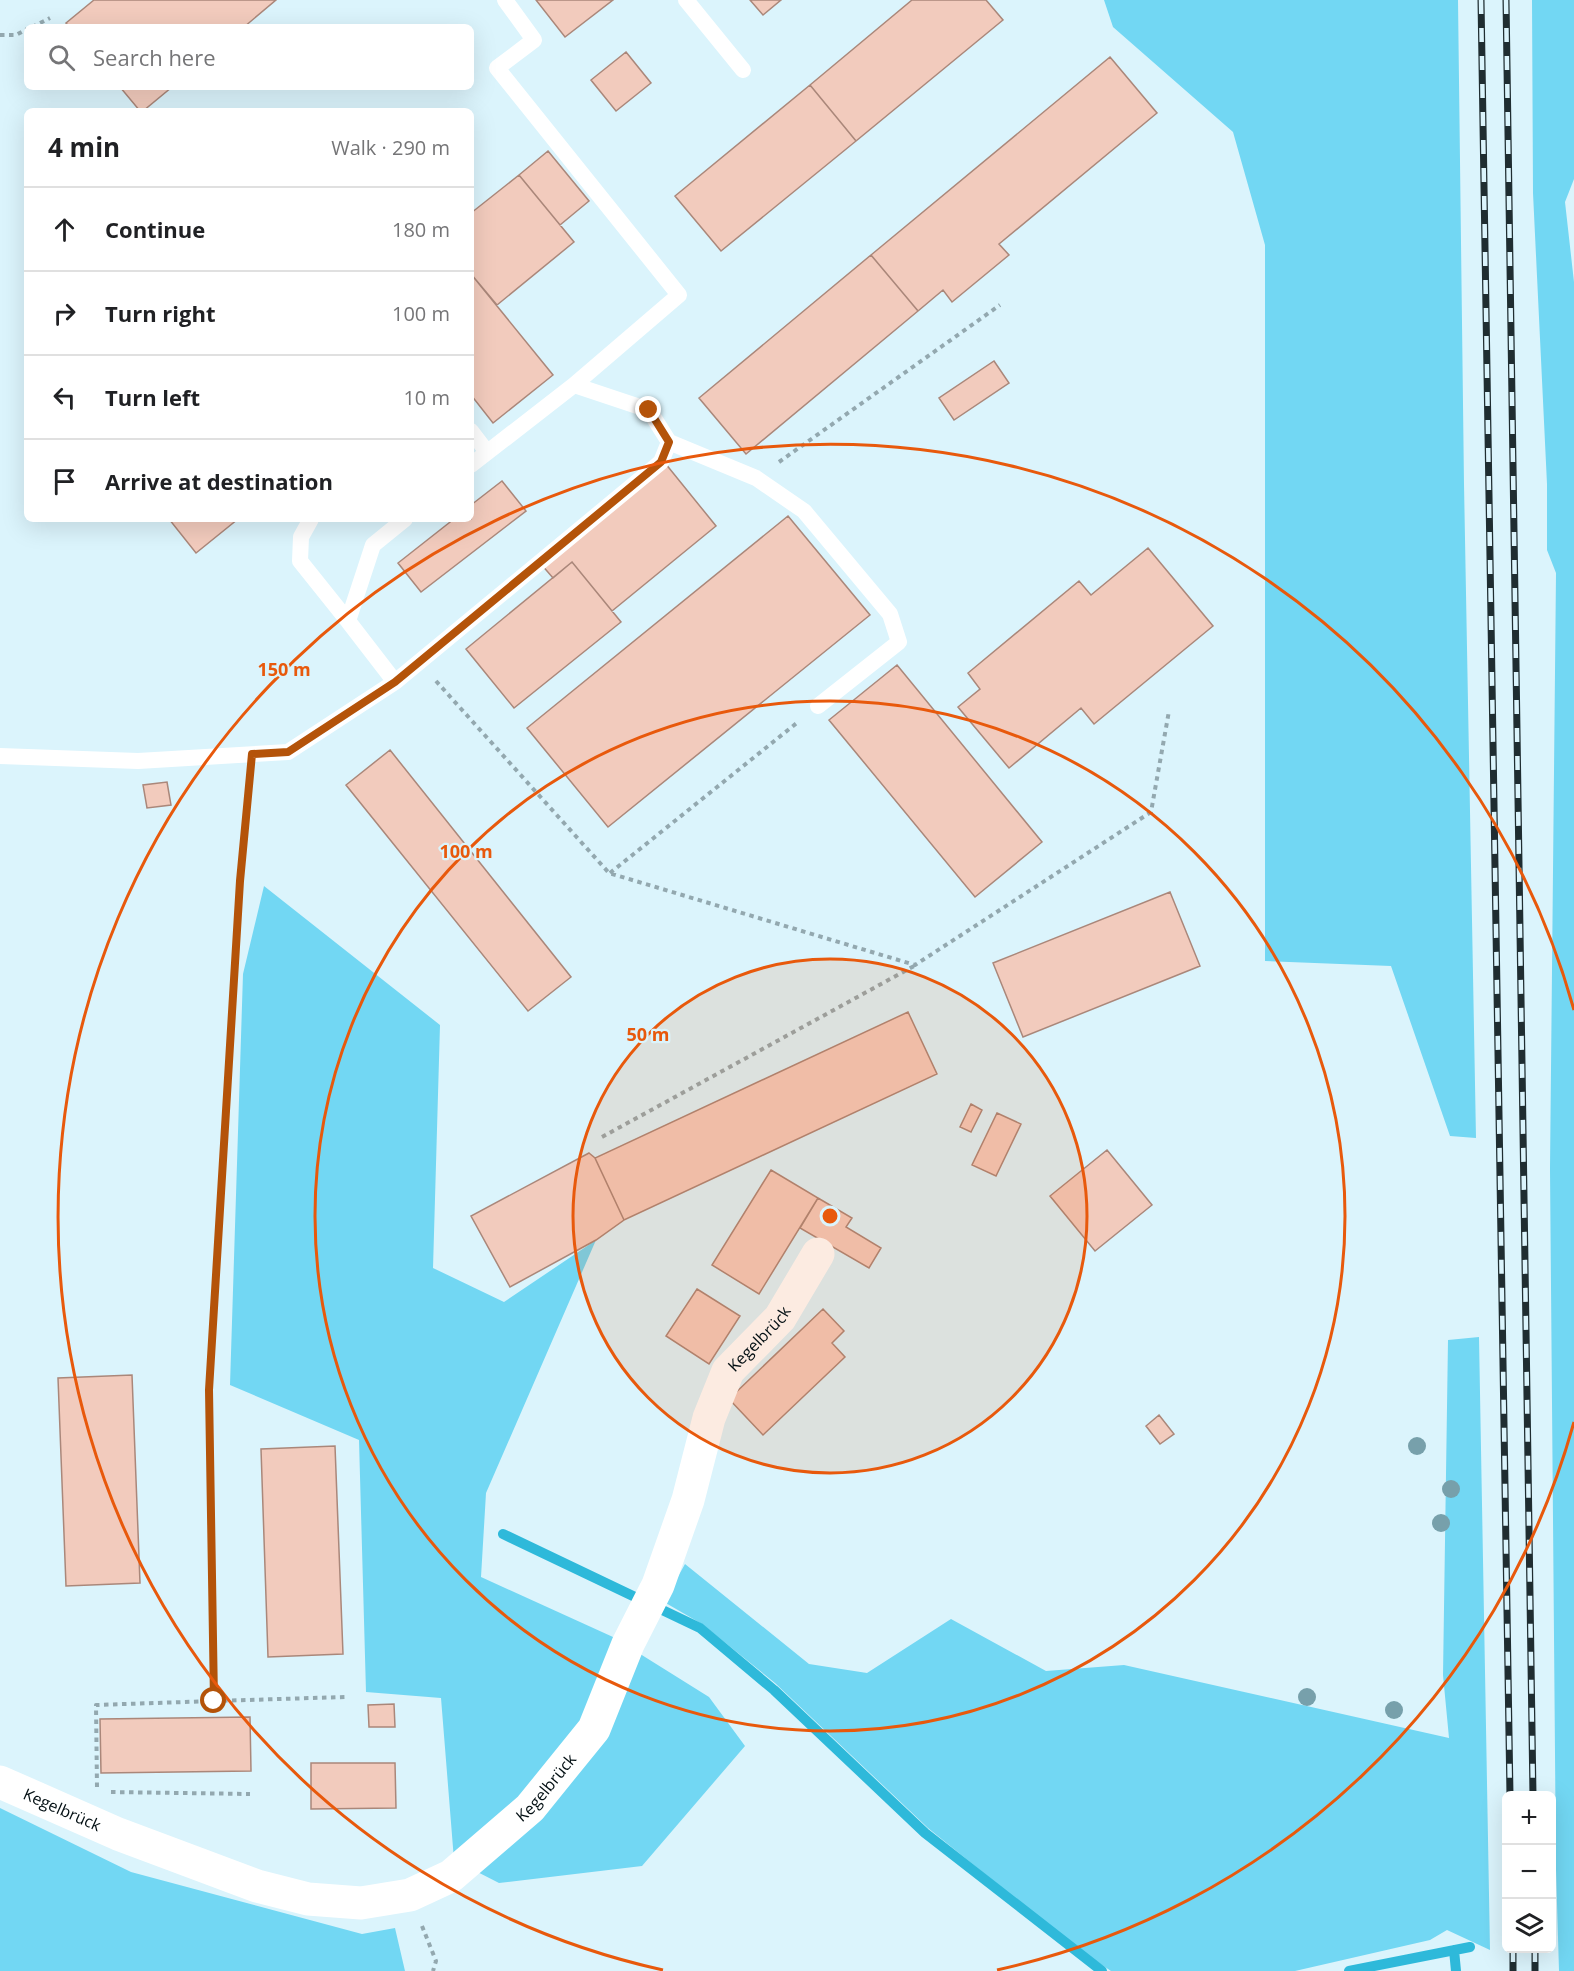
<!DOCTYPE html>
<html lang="en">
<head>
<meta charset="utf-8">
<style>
	:root { --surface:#fff; --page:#f6f6f6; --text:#202124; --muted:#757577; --line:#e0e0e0 }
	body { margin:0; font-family:"Open Sans",sans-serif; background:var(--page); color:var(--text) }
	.controls { position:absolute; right:18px; bottom:18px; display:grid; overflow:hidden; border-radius:9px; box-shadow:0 6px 24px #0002 }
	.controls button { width:54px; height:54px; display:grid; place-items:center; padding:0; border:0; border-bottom:2px solid var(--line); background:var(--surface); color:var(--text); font:30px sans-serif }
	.stop { position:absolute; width:18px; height:18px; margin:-14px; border:4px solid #b45309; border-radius:50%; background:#fff }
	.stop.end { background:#b45309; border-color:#fff; box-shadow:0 2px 6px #0008 }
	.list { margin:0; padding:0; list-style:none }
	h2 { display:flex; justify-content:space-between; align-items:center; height:78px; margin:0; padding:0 24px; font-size:26px }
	h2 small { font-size:20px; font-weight:400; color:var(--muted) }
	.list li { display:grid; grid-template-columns:39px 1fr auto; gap:18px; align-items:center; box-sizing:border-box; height:84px; padding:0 24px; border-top:2px solid var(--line) }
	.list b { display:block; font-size:22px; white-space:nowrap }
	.list em { font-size:20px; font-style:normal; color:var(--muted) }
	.icon { flex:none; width:33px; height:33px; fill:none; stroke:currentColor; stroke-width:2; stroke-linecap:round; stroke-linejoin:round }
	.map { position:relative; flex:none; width:1574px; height:1971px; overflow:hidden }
	.search { position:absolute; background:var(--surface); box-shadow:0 6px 24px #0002; left:24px; top:24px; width:450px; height:66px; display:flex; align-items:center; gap:15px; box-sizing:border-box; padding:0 21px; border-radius:9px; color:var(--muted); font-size:22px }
	.panel { position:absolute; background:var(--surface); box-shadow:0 6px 24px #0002; left:24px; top:108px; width:450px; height:414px; border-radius:9px }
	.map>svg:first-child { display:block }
	.green { fill:#72d7f3 }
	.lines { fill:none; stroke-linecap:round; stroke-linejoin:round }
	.stream { stroke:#2eb9da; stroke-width:10 }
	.building { fill:#f2cbbd; stroke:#aa877a; stroke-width:1.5 }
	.path { stroke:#93a8af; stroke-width:4; stroke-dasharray:4.5 4.5; stroke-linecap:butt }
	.service { stroke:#fff; stroke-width:16 }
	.minor { stroke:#fff; stroke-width:33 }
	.rail-casing { stroke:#1f2d31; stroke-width:7 }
	.rail { stroke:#dbf4fc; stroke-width:4.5; stroke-dasharray:14; stroke-linecap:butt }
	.tree { fill:#77a0ab }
	.route { stroke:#b45309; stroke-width:8 }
	.ring { fill:none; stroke:#e8590c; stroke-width:3 }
	.labels { text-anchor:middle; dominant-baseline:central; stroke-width:4.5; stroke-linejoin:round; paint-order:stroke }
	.street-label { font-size:16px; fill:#020e12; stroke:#dbf4fc }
	.centre { fill:#e8590c; stroke:#dbf4fc; stroke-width:3 }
	.ring-label { font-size:18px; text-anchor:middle; font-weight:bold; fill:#e8590c; stroke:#dbf4fc; stroke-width:4.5; stroke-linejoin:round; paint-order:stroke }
</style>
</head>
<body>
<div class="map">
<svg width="1574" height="1971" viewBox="0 0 1574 1971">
	<rect width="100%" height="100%" fill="#dbf4fc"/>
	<!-- green -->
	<path class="green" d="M1104,0H1458L1464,484L1476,1138L1450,1136L1391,966L1265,961V245L1233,132L1113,27Z
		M1532,0H1574V179L1565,202L1574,282V1971H1559L1556,1870L1550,1169L1556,573L1547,550V484L1533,193Z
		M264,886L440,1025L433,1268L504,1302L596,1240L486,1493L481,1577L613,1637L709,1697L745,1746L642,1866L499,1883L454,1860L441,1698L366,1692L359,1440L230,1385L243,974Z
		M1479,1337L1490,1950L1447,1930L1430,1940L1295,1971H1111L1074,1946L928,1828L775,1683L702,1624L664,1602L685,1564L809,1664L867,1673L951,1619L1046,1671L1124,1665L1449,1738L1443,1675L1448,1340Z
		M0,1808L131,1872L362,1934L395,1928L405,1971H0Z"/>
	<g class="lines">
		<!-- stream -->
		<path class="stream" d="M503,1534L700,1628L774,1690L925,1833L1102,1971
			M1454,1950L1456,1971
			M1349,1971L1470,1947"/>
	</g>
	<!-- building -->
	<path class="building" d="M94,0H276L244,27H70L66,23Z
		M536,0H613L565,37Z
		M750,0H781L763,15Z
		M912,0H986L1003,20L856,141L810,85Z
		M626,52L651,83L616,111L591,80Z
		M1110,57L1157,113L999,244L1009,255L952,302L943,290L918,311L871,255Z
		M810,85L856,141L721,251L675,196Z
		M120,87H172L143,111H140Z
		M548,151L589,201L560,225L519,175Z
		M519,175L574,242L497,305L471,274V213Z
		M871,255L918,311L746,454L699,398Z
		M471,274L553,375L493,423L471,395Z
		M994,361L1009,383L954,420L939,398Z
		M665,463L716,526L612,611L572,562L553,578L541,564Z
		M502,481L526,511L421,592L398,563L454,519H471V505Z
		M788,516L870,615L608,827L527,728Z
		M169,519H238L196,553Z
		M1148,548L1213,626L1094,724L1081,708L1009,768L958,707L980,689L968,673L1079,581L1091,595Z
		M572,562L621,622L514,708L466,649Z
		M897,665L1042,842L975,897L829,720Z
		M390,750L571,977L528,1011L346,785Z
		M167,782L171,805L147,808L143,785Z
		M1170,892L1200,966L1023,1037L993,963Z
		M908,1012L937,1074L624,1220L595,1158Z
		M971,1104L982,1110L971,1132L960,1127Z
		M997,1113L1021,1124L996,1176L972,1165Z
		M1107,1150L1152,1205L1095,1251L1050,1196Z
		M589,1153L595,1158L624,1220L596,1240L510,1287L471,1216Z
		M771,1170L818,1198L759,1294L712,1265Z
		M818,1198L852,1218L846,1227L881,1248L869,1268L800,1228Z
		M697,1289L740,1316L709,1364L666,1336Z
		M823,1309L844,1331L832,1343L845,1357L763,1435L729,1399Z
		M132,1375L140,1583L66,1586L58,1378Z
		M1159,1415L1174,1434L1160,1444L1146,1426Z
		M335,1446L343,1654L268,1657L261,1449Z
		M394,1704L395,1727H369L368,1705Z
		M250,1717L251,1771L101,1773L100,1719Z
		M311,1763H395L396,1808L311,1809Z"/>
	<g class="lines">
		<!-- path -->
		<path class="path" d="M32,27L50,18
			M0,35H16L27,29
			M779,462L1000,305
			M436,681L609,873L915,965L1151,812L1169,711
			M610,873L798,722
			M602,1137L914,966
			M214,1701L345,1697
			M97,1787L96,1705L214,1701L209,1390L240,881L250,779
			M111,1792L250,1794
			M422,1926L436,1961L433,1971"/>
		<!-- service -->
		<path class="service" d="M686,0L743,70
			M471,431L487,452
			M669,442L756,478L804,511L890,614L899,642L818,706
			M471,465L574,385L679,295L497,68L534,40L505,0
			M311,519L301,537L300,561L348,621
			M395,682L661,462L669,442L649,410L574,385
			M0,756L138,761L288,752L395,682L348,621L373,545L405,519"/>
		<!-- minor -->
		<path class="minor" id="s1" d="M0,1782L118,1834L257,1886L308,1899L361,1903L410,1895L451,1876L530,1808L594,1729L628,1644L658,1585L688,1500L709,1418L728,1371L780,1318L818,1254"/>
		<!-- rail casing -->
		<g class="rail-casing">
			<path id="rail" d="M1481,0L1510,1796
				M1506,0L1533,1796
				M1513,1948V1971
				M1535,1948V1971"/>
		</g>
		<!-- rail -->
		<use href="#rail" class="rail"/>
	</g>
	<!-- trees -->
	<g class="tree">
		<circle cx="1417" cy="1446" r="9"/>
		<circle cx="1451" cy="1489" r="9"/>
		<circle cx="1441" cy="1523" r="9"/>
		<circle cx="1307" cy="1697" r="9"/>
		<circle cx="1394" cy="1710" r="9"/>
	</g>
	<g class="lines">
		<!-- route -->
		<path class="route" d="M214,1701L209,1390L240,881L252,754L288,752L395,682L661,462L669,442L649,410"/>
	</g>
	<!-- distance rings -->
	<circle cx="830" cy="1216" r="257" fill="#e8590c" fill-opacity=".12"/>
	<g class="ring">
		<circle cx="830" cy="1216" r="257"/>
		<circle cx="830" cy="1216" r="515"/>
		<path d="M1574 1422A772 772 0 0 1 997 1970M663 1970A772 772 0 1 1 1574 1010"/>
	</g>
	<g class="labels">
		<!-- street labels -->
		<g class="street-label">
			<text stroke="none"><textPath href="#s1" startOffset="1112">Kegelbrück</textPath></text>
			<text stroke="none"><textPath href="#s1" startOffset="608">Kegelbrück</textPath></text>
			<text stroke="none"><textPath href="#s1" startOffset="68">Kegelbrück</textPath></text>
		</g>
	</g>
	<circle cx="830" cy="1216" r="9" class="centre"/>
	<g class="ring-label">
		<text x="284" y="676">150 m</text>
		<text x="466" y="858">100 m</text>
		<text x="648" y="1041">50 m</text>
	</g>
</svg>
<div class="controls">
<button>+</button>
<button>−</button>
<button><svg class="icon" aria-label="layers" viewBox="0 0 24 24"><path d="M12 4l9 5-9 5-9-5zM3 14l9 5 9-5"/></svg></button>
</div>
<div class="stop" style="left:214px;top:1701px"></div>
<div class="stop end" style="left:649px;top:410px"></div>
<div class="search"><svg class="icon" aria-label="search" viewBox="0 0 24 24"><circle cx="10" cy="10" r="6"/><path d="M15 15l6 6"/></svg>Search here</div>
<section class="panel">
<h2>4 min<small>Walk · 290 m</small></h2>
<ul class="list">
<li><svg class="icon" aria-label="ahead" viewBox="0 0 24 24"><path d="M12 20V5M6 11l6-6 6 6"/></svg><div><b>Continue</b></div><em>180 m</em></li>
<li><svg class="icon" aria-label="right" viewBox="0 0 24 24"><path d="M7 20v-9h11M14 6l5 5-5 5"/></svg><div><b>Turn right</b></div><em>100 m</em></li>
<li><svg class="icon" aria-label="left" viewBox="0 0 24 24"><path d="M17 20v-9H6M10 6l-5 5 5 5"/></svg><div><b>Turn left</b></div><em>10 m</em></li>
<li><svg class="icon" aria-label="arrive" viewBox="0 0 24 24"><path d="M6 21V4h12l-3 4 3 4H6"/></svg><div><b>Arrive at destination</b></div></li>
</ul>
</section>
</div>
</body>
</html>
